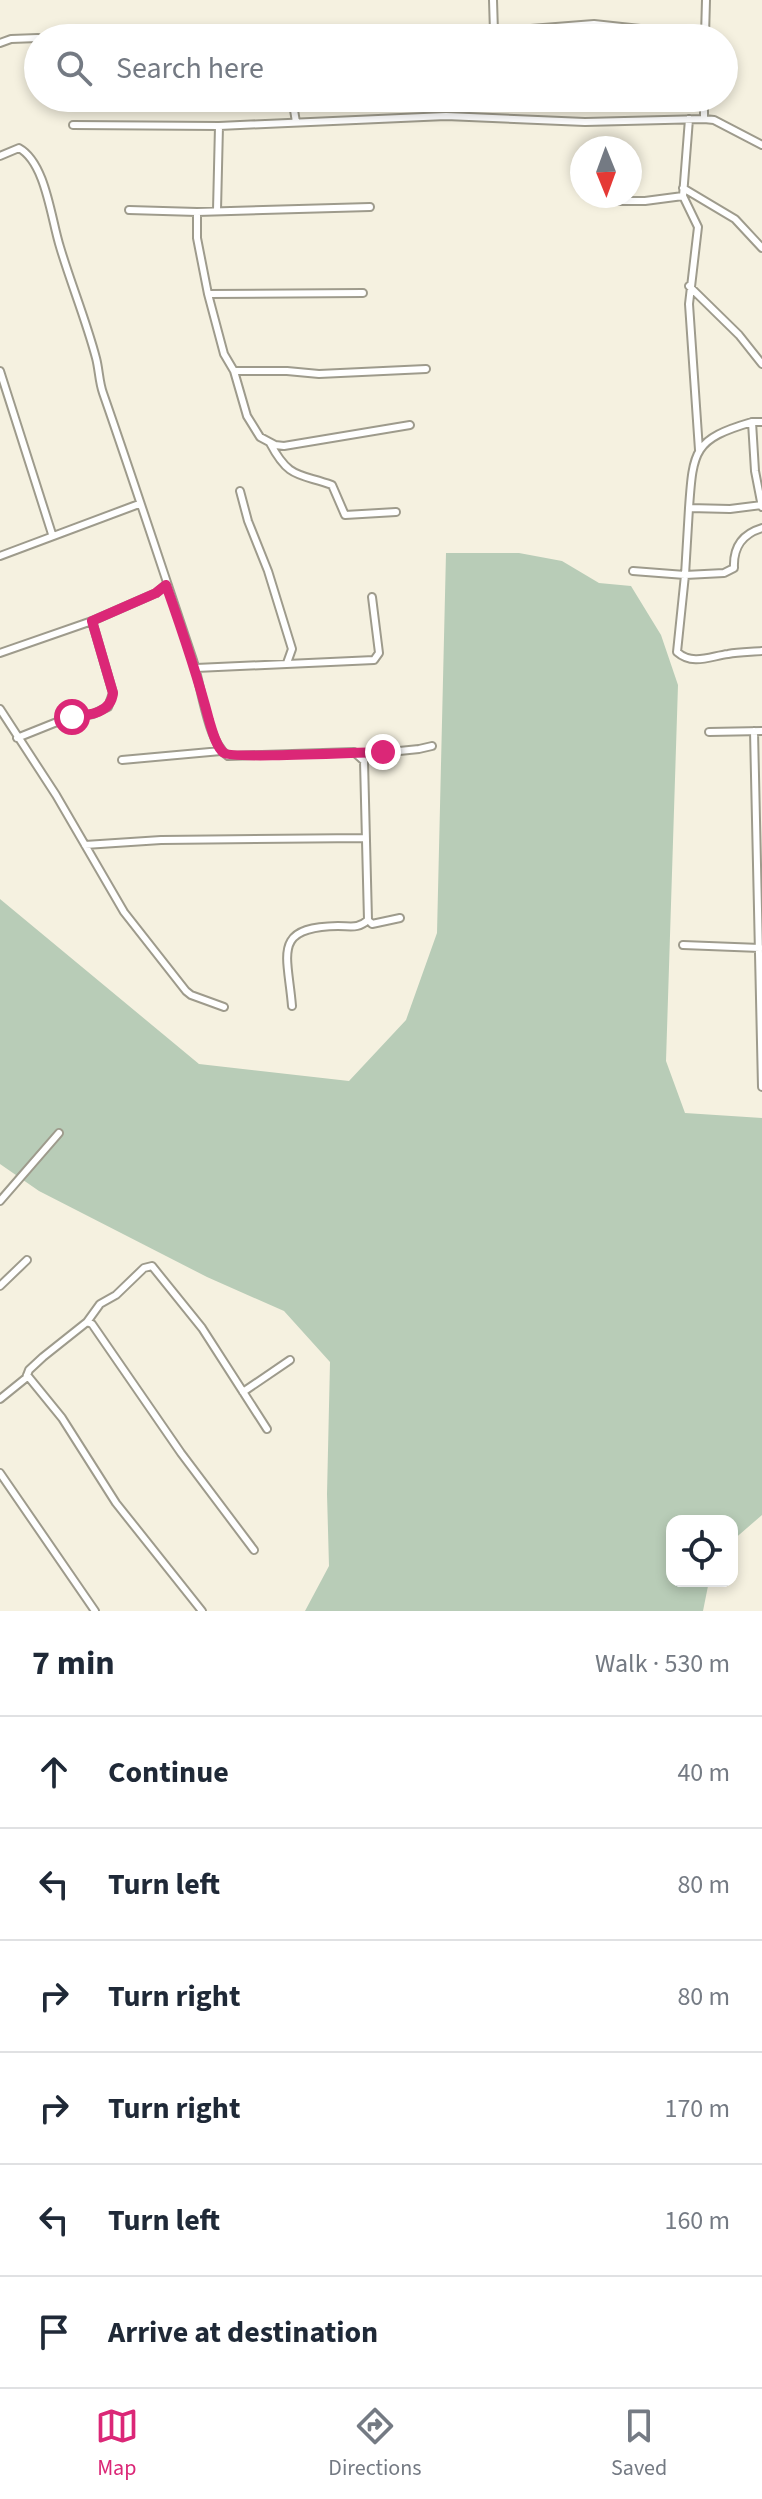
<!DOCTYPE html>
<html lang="en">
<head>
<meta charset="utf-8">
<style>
	:root { --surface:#fff; --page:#f2f2f3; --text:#1f2937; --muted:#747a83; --line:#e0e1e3; --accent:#db2777 }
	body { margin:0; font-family:"Source Sans 3",sans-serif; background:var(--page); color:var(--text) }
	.controls { position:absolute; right:24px; bottom:24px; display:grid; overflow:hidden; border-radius:16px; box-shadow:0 4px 12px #0003 }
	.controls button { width:72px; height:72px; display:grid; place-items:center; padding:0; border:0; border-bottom:2px solid var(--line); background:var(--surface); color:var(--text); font:40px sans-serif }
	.compass { position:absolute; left:570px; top:136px; width:72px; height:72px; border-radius:50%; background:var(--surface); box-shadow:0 4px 12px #0003; rotate:179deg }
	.stop { position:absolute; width:24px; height:24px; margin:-18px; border:6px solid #db2777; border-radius:50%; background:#fff }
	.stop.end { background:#db2777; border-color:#fff; box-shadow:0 2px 8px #0008 }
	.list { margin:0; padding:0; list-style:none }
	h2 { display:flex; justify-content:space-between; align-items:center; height:104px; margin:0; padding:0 32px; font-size:34px }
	h2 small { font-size:26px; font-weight:400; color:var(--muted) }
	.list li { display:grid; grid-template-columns:52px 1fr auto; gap:24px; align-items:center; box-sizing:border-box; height:112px; padding:0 32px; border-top:2px solid var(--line) }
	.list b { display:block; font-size:30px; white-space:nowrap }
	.list em { font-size:26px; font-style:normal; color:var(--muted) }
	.icon { flex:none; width:44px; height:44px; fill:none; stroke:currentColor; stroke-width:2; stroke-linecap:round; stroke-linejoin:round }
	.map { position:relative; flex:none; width:762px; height:1611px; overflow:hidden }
	.search { position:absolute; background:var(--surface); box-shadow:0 4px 12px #0003; left:24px; right:24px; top:24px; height:88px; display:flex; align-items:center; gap:20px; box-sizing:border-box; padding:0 28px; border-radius:44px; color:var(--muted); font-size:30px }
	.sheet { height:776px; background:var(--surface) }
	nav { display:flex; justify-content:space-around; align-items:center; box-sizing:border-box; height:112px; border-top:2px solid var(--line); background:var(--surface); font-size:22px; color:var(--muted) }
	nav a { display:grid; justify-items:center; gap:4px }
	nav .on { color:var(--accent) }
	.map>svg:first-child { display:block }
	.green { fill:#b8ccb7 }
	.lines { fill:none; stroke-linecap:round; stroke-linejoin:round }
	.street-casing { stroke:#9e9b8c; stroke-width:10 }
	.street { stroke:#fff; stroke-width:6 }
	.route { stroke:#db2777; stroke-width:10 }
</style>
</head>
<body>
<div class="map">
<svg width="762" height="1611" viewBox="0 0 762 1611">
	<rect width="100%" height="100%" fill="#f5f1e0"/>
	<!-- green -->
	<path class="green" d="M446,553H519L562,561L599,583L631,586L661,635L678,685L666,1061L685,1113L762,1118V1515L732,1541V1521H672V1581H709L703,1611H305L329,1566L327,1494L330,1362L284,1311L207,1277L39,1191L0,1164V899L199,1064L349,1081L406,1020L437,933Z"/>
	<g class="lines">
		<!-- street casing -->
		<g class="street-casing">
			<path id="street" d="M493,0L494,32
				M705,36L706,0
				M105,38L124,35L223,38
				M276,38L331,31L494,32L594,24L705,36
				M0,43L11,39L38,38
				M292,98L296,122
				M704,119V98
				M73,125L219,126
				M0,156L19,148C46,163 51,219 60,247C71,284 86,320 96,358C99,369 99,382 103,393C134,482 163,571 193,660C201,684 207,742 228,756L354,752L364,761L368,920L372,924L400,918
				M683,188L735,219L762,248
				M683,196L698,227L689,304L699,450
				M604,201H645L683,196L689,119
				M129,210L197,212L370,207
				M217,210L219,126L446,116L585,122L704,119L714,120L762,145
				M197,212V238L208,294L224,354L234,371L247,416L260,437L275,445L284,446L410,425
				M689,286L739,335L762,364
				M208,294L363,293
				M0,371L52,534
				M234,371H287L319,374L426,369
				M752,422C694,439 693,450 689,508L730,509L762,505
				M762,422H752L755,471L762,507
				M270,443C289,479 298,473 332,485L345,515L396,512
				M240,491L248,521L268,571L292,649L287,663
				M762,528C742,534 733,547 734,568L724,573L685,575L677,652C693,666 711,656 728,654C739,652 751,652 762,651
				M0,556L139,504
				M633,571L685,575L689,508
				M0,653L92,621L156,593L166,585
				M196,668L374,660L379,653L372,597
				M0,709L56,795L124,912L186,991L191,995L224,1007
				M754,731L762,1087
				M709,732L762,731
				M17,738L67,718L93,714L108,707L113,693L92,621
				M360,755L419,749L432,746
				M122,760L221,751
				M85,845L161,840L365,838
				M683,945L760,948
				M292,1006C288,955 271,927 338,926C351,926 358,929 368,920
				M0,1201L59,1133
				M0,1286L27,1260
				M87,1322L92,1324L181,1453L254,1550
				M27,1375L62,1418L116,1503L202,1611
				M243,1392L290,1360
				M0,1399L26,1378L29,1370L43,1357L87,1322L100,1304L116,1295L144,1268L152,1266L202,1328L267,1429
				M0,1473L95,1611"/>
		</g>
		<!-- street -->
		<use href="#street" class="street"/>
	</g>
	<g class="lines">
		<!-- route -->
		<path class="route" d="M72,717C90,715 111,713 113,693L92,621L156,593L166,585C182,630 197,674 209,720C212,730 216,747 224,753C231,759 364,752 383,752"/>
	</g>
</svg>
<div class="controls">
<button><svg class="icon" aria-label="locate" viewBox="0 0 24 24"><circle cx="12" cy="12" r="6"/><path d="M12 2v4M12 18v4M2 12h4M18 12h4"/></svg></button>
</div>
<svg class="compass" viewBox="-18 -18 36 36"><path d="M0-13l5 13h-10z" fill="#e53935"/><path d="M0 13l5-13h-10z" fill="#747a83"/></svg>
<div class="stop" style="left:72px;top:717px"></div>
<div class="stop end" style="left:383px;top:752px"></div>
<div class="search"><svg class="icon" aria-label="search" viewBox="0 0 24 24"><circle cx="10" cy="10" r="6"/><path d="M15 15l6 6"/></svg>Search here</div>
</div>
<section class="sheet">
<h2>7 min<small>Walk · 530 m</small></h2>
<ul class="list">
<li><svg class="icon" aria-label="ahead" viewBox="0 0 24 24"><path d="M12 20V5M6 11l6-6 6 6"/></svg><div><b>Continue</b></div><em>40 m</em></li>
<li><svg class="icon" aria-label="left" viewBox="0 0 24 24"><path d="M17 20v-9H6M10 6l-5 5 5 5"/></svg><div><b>Turn left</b></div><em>80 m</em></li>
<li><svg class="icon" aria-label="right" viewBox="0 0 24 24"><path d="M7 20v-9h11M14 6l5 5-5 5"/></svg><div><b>Turn right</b></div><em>80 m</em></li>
<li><svg class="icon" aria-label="right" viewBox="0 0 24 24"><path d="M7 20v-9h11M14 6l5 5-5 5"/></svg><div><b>Turn right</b></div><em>170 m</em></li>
<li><svg class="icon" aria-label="left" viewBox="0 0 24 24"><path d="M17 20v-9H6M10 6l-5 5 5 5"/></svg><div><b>Turn left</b></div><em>160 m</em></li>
<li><svg class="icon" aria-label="arrive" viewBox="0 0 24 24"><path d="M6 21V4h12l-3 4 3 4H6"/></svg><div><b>Arrive at destination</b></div></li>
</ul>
</section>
<nav>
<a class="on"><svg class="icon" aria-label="map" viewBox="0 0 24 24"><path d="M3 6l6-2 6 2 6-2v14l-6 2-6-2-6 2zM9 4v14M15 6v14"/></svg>Map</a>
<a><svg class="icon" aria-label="directions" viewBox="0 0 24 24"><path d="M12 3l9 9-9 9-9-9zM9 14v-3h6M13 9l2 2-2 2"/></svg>Directions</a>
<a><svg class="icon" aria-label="saved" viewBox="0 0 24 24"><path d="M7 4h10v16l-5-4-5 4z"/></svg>Saved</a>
</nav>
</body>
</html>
